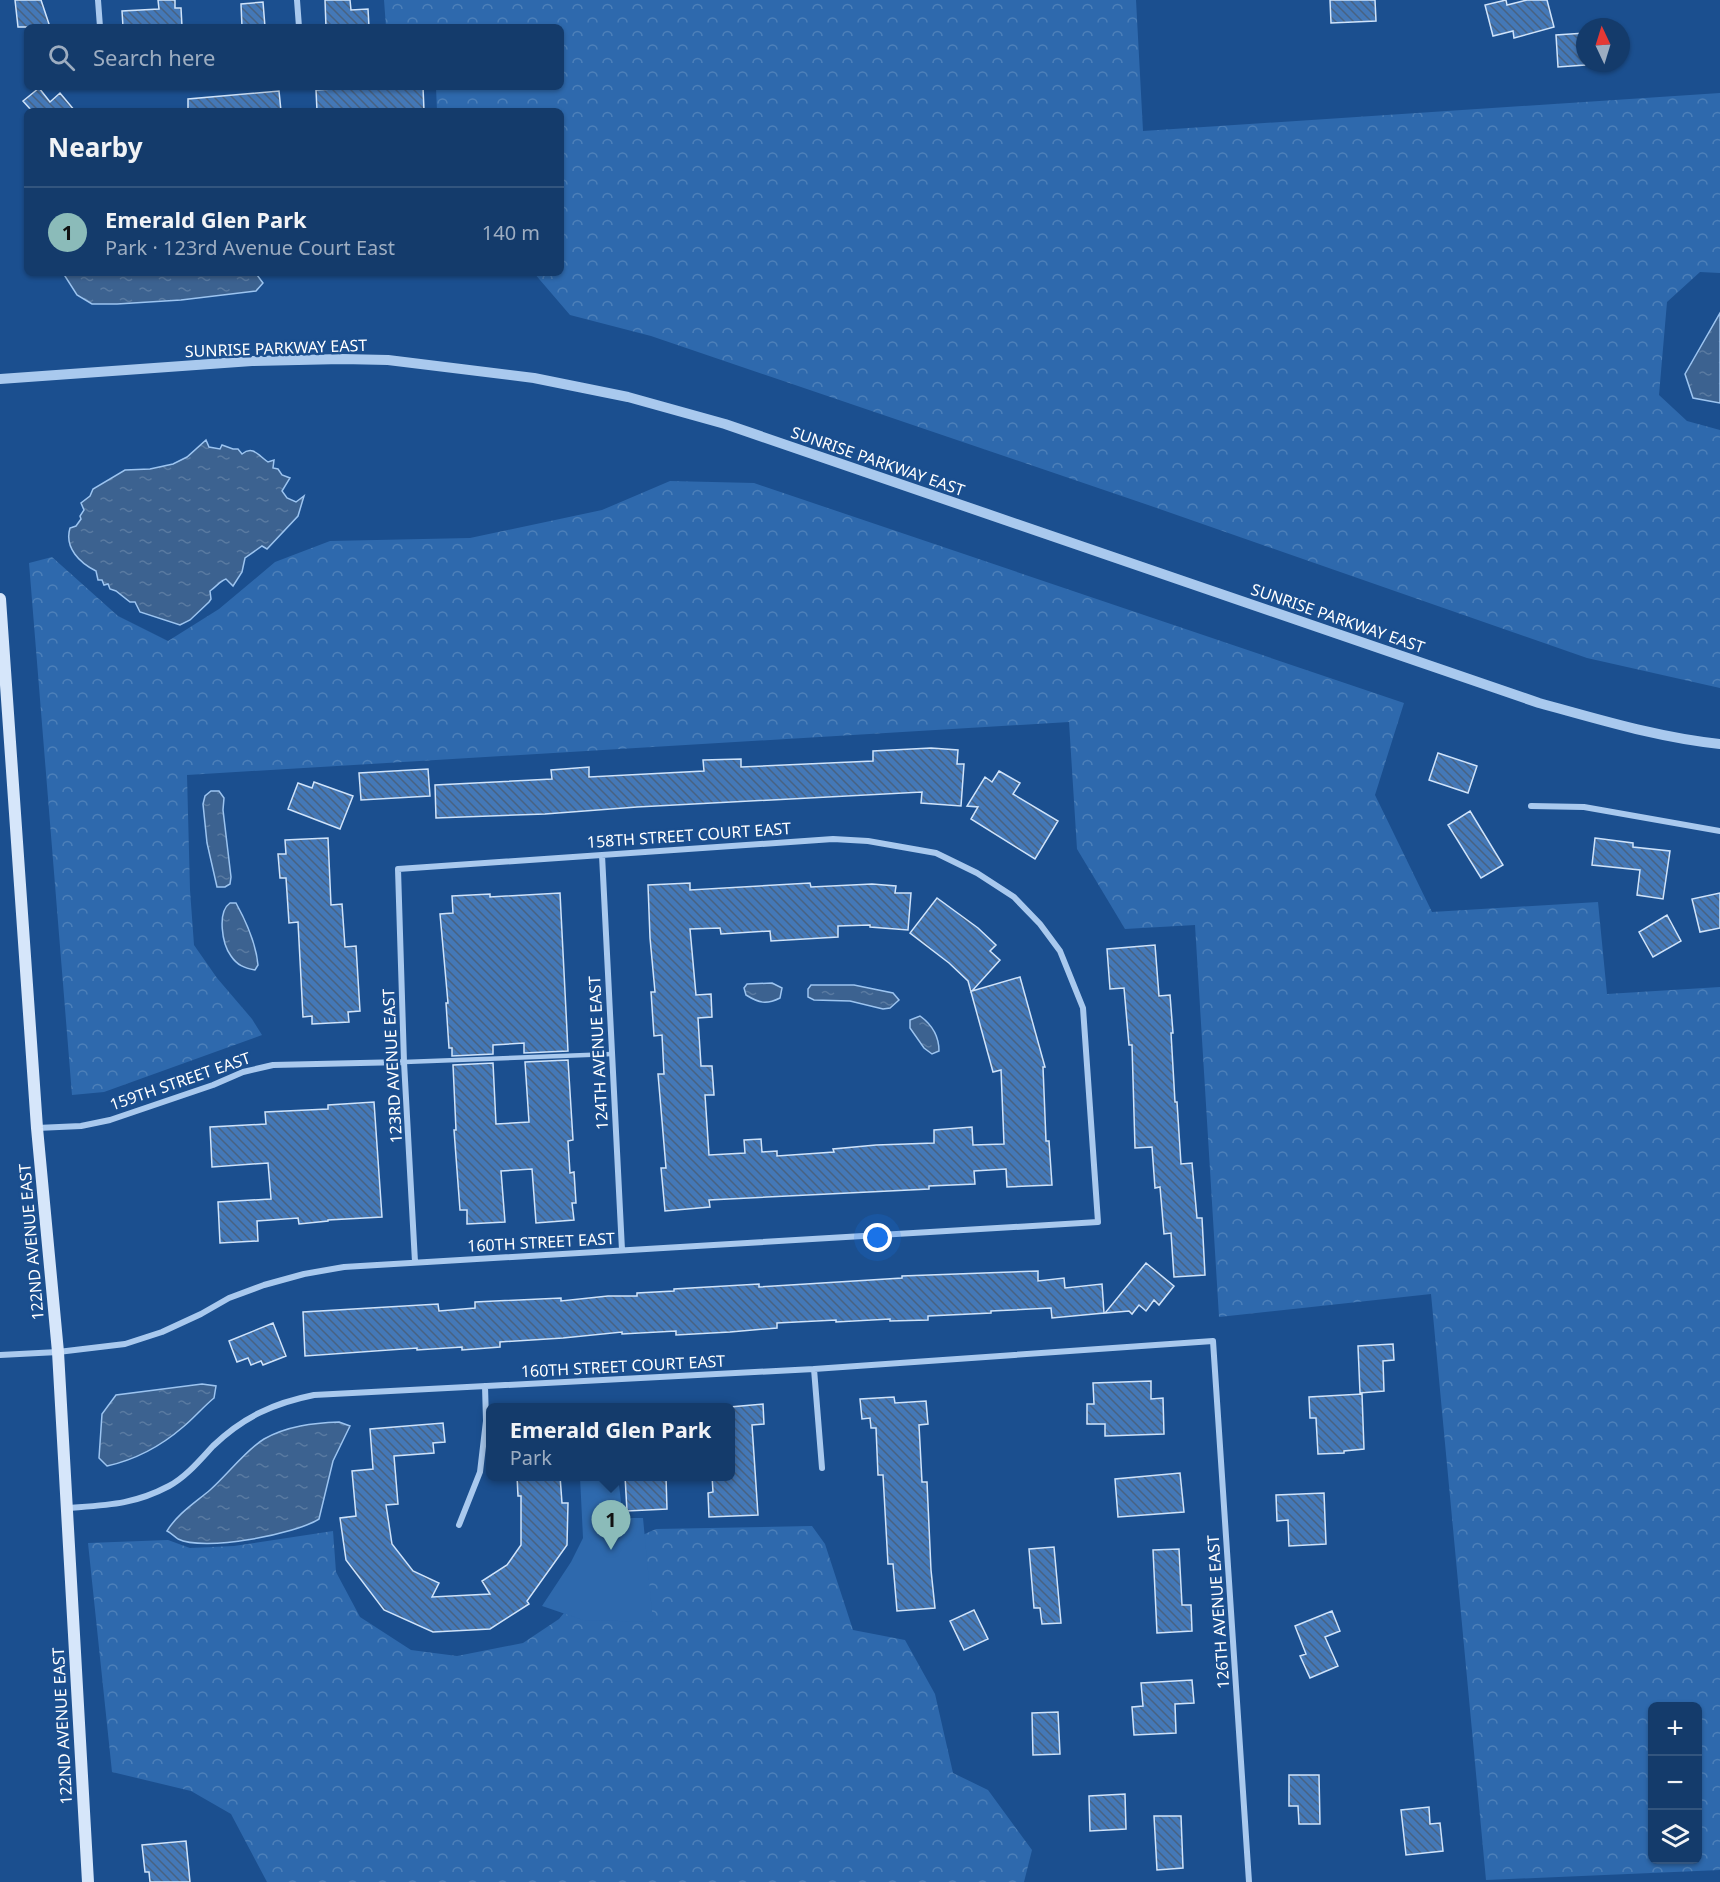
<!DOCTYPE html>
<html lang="en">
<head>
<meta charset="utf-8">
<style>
	:root { --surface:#143b6b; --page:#1d4271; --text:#f1f3f6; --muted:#9dadc1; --line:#33557e; --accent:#8bbbb9 }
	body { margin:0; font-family:"Noto Sans",sans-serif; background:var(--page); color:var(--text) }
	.controls { position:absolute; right:18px; bottom:18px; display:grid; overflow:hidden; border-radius:9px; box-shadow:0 2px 4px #0004 }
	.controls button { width:54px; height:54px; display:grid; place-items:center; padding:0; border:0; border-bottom:2px solid var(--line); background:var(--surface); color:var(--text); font:30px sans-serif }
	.compass { position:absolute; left:1576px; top:18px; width:54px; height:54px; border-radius:50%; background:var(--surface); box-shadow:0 2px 4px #0004; rotate:356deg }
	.you { position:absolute; left:878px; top:1238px; width:21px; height:21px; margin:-15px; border:4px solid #fff; border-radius:50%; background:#1a73e8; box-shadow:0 0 0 9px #1a73e833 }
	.badge { display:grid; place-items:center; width:39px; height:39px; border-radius:50%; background:var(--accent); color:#111; font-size:20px; font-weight:700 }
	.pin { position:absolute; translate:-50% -50px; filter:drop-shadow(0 2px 3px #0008) }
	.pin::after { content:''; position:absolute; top:32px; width:21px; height:18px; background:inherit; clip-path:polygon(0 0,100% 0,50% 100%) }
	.popup { position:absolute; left:486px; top:1403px; width:249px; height:78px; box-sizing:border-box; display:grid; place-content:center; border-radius:9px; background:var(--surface); filter:drop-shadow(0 2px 4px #0005); font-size:20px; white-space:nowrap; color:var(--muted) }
	.popup b { font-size:22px; color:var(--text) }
	.popup::after { content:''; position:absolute; left:50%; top:100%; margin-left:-12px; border:12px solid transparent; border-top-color:var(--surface) }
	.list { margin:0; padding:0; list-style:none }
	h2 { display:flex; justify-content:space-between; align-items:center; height:78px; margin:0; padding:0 24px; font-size:26px }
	h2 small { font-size:20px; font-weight:400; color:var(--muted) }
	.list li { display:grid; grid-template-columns:39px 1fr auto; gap:18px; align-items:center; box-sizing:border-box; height:90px; padding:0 24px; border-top:2px solid var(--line) }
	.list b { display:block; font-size:22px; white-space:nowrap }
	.list p { margin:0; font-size:20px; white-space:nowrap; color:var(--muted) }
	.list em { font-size:20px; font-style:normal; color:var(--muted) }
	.icon { flex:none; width:33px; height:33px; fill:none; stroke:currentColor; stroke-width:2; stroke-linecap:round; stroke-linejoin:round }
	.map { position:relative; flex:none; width:1720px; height:1882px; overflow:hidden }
	.search { position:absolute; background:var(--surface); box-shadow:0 2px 4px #0004; left:24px; top:24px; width:540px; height:66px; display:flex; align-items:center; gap:15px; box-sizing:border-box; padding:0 21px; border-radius:9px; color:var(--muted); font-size:22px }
	.panel { position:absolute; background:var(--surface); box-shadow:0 2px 4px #0004; left:24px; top:108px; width:540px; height:168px; border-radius:9px }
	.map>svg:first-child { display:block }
	.forest { fill:url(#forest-crowns); fill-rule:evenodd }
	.green { fill:#2e69ad }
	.water { fill:url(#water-ripples); stroke:#9cc4f0; stroke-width:1.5 }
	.building { fill:url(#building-back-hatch); stroke:#cfe3fa; stroke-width:1.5 }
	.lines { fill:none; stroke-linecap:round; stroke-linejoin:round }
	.service { stroke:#a9c9ee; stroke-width:4.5 }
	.minor { stroke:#a9c9ee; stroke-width:6 }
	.tertiary { stroke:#a9c9ee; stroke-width:10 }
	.secondary { stroke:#d6e6fa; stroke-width:12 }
	.labels { text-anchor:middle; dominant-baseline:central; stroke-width:5; stroke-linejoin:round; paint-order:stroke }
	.street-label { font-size:16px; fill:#fff; stroke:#1b4f8f }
</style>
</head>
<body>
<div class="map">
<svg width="1720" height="1882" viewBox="0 0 1720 1882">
	<defs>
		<pattern id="forest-crowns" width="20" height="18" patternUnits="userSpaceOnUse" patternTransform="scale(1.5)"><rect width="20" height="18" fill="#2e69ad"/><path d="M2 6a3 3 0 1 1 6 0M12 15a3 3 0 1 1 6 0" fill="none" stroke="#4d80b9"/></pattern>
		<pattern id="water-ripples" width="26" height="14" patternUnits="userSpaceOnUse" patternTransform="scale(1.5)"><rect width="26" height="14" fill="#3c6290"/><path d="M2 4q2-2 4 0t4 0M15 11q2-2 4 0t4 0" fill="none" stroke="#597aa1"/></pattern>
		<pattern id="building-back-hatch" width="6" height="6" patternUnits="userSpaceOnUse" patternTransform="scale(1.5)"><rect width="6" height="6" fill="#4478b7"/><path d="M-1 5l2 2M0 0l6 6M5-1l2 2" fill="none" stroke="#486282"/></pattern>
	</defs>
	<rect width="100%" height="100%" fill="#1b4f8f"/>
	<!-- forest -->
	<path class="forest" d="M384,0H1136L1143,131L1720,93V273L1700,272L1667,302L1659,395L1687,421L1720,430V688L1587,658L1151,506L651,336L570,315L534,273H561V111H437L436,87H561V27H386Z
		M670,481L754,483L1404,703L1375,795L1432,912L1598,902L1607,994L1720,987V1870L1486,1880L1431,1294L1219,1317L1195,925L1125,929L1077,849L1069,722L187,775L190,890L194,945L217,978L252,1019L262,1035L104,1092L72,1095L29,563L52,557L118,616L168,641L219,609L275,562L330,541L470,538L602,510ZM1652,1706H1698V1860H1652Z
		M812,1526L825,1544L853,1630L905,1640L935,1694L953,1773L988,1790L1032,1850L1024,1882H267L231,1814L191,1791L112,1772L88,1543L168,1540L190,1548L234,1546L333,1531L336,1572L360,1617L411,1650L457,1656L523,1643L559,1619L620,1545L656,1529Z"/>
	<!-- green -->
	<path class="green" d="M580,1477H618L623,1518H643L653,1622L583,1620L542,1606L571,1562L583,1538Z"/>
	<!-- water -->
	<path class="water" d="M63,273H258L257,275L263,283L256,291L181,300L117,304H92L77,295Z
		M1720,313V403L1693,398L1685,374Z
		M206,440L209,447L220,449L222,445L233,449H238L242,454C253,445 259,456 268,462L274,460L273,468L278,469L282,475L290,478L282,491L287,498L296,502L304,496L298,516L267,549L262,546L245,558L242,572L233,586L226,579C220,581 216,587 210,591L211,599L209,602L190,620L180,625L140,612L135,602H130L116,591L110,589L108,584L104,585L102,580H98L96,571C80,563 64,548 70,528L76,526L81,519L80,516L84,510L81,503L90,496L93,489L125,470L150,469L173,464L187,457Z
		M211,791H219L224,798L223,810L231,877L230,884L225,887H217L207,843L203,804L205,796Z
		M230,903H236C247,923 256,943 258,965L255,970C244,968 237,965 231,956C222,944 217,912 230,903Z
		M772,983L782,988L780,998C766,1005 759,1003 746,995L744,988L747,984Z
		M811,985H854L893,993L899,1000L890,1008L883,1009L850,1001L814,1000L808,997V989Z
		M920,1016C931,1024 939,1036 939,1051L932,1054L924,1048L910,1028V1020Z
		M202,1384L216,1386L214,1398C203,1407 194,1418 183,1427C161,1446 134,1460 107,1466L99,1458L102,1414L116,1395Z
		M339,1422L350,1426L333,1461L319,1519C296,1534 204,1552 178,1539C175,1537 171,1533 167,1531C177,1514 196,1502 210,1490C226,1476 247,1449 264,1439C287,1426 313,1423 339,1422Z"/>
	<!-- building -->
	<path class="building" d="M15,0H41L50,27H18Z
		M158,0H175V8H181L182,27H123L122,11L159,9Z
		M325,0H350L351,10L368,9L369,27H326Z
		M1330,0H1375L1376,21L1331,23Z
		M1506,0L1507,5L1527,0H1547L1554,27L1514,38L1513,31L1493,36L1485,5Z
		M263,2L265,27H242L241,4Z
		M1585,33V65L1558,67L1556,35Z
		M367,87H423L424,111H387V109L317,111L316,90Z
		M39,88L50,102L60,93L75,111H32L23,101Z
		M279,91L281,111H188V99Z
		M931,748L958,750L957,764H964L961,806L921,803L922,792L637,807L545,814L436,818L435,785L552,779L551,770L589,767V777L704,771L703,760L741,759V767L873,761V751Z
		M1438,753L1477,766L1468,793L1429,780Z
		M428,769L430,796L361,800L359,773Z
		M999,771L1020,783L1013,794L1058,821L1035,859L971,819L978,807L967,806L985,777L992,782Z
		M314,782L353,796L340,829L288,809L298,783L312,788Z
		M1470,811L1503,865L1481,878L1448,825Z
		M328,838L331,905L342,904L345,947L356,946L360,1011L348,1012L349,1022L312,1024V1016L303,1017L298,922L289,923L286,878H280L278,854H286L285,840Z
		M1595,838L1633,843V847L1670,851L1663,899L1637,895L1640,870L1592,865Z
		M690,883V890L810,883L811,887L872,884L896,886L895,893H911L908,930L870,927V925L838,926V937L771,941L770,931L721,934L720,928L690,929L696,995L711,994L712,1017L698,1018L701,1066H712L714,1095H705L709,1155L745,1153L744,1140L761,1139L762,1152L777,1151V1156L834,1152L833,1149L876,1145L934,1143V1130L972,1127L973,1145L1004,1144L1001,1070L993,1072L968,981L949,963L910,933L937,898L978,928L996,945L990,951L1000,960L972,991L1020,977L1045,1067H1043L1046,1141H1049L1052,1185L1007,1187L1006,1169L974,1171L975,1184L929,1186V1189L709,1200L710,1207L665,1211L661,1168H666L658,1074H664L662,1035L654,1036L651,992H655L650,938L648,885Z
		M560,893L568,1051L524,1053V1043L493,1045V1054L452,1056V1048H449L446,1003H448L440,914L453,913L452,896L490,894V897Z
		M1720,893V928L1700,932L1692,899Z
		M1667,915L1681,941L1653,957L1639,932Z
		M1155,945L1159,996L1170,995L1173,1033H1171L1175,1102H1177L1181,1164L1192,1163L1197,1218H1202L1205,1275L1174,1277L1171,1233L1164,1234L1160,1187L1155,1188L1152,1147L1135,1148L1132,1045H1129L1124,988L1110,989L1107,949Z
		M568,1060L573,1140L568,1141L570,1173L574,1172L576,1203H572L574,1220L536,1223L532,1169L501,1171L505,1222L467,1224V1210H460L454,1130H456L453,1065L493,1063L496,1124L529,1122L525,1062Z
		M374,1102L382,1217L328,1220V1221L299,1224L298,1218L257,1221L258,1241L220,1243L218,1202L271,1199L268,1163L212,1167L210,1127L266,1124L265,1112L328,1109V1105Z
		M1146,1263L1174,1286L1159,1305L1154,1300L1146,1311L1139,1305L1132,1314L1129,1311L1105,1313Z
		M1038,1271V1281L1064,1278L1065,1288L1102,1284L1104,1313L1052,1318L1051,1308L991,1311V1313L928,1316V1320L890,1321V1319L836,1322V1320L777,1323V1328L730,1332L676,1335V1331L622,1334V1332L563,1338L500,1342V1347L462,1350V1347L417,1350V1348L305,1356L303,1312L438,1304L439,1311L475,1308V1302L561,1298V1301L608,1296H637V1293L674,1291V1289L759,1284V1287L902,1278V1276Z
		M273,1323L286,1356L263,1365L261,1361L251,1365L248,1358L237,1362L229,1341Z
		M1393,1344L1394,1360L1383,1361L1384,1391L1360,1393L1358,1346Z
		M1151,1381V1399L1163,1398L1164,1434L1105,1436V1424H1087V1404H1094L1093,1383Z
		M1362,1394L1364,1449L1344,1451V1453L1318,1454L1316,1418H1310L1309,1397Z
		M894,1397L895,1403L926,1401L928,1424L919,1425L922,1482H927L931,1570L935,1608L897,1611L893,1564H888L883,1475H878L876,1428H871L870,1418L862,1419L860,1399Z
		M763,1404L764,1424L752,1425L758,1515L709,1517L708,1493L713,1492L712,1476H731L730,1407Z
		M443,1423L445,1442L433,1443L434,1453L394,1456L398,1504L386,1505L392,1544L413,1571L439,1583L432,1597L490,1594L482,1581L507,1565L521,1545V1496H518L517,1476H560L562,1503H568L567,1545L527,1601L529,1604L490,1629L433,1632L384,1610L346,1560L340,1518L356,1516L352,1471L373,1469L370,1429Z
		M1180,1473L1184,1512L1118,1517L1115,1479Z
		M625,1476H666L667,1509L627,1511Z
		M1324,1493L1326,1544L1289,1546L1288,1520L1277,1521L1276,1495Z
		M1054,1547L1061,1623L1042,1624L1040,1608H1034L1029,1549Z
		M1179,1549L1182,1605H1191L1192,1631L1157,1633L1153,1550Z
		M974,1610L988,1639L964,1650L950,1621Z
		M1332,1611L1340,1631L1325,1637L1338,1666L1310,1678L1300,1656L1306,1654L1295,1626Z
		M1192,1680L1194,1703L1175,1704L1176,1733L1134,1735L1132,1707L1143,1706L1141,1683Z
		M1058,1712L1060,1754L1033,1755L1032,1713Z
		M1289,1775H1319L1320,1824H1299L1298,1806H1289Z
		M1125,1794L1126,1829L1090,1831L1089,1796Z
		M1429,1807L1430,1824L1440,1823L1443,1851L1406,1855L1401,1810Z
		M1154,1816H1181L1183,1868L1157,1870Z
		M186,1841L190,1882H150L149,1872H145L142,1845Z"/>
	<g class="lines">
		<!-- service -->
		<path class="service" d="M404,1062L612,1054"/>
		<!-- minor -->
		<path class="minor" d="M98,0L100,27
			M297,0L299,27
			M1531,806L1584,807L1720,831
			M602,855L622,1250
			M37,1128L81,1126L110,1120L213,1085L243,1072L273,1065L404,1062
			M0,1355L58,1352L125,1344L162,1332L201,1314L229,1298L264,1285L304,1274L344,1267L1098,1222L1083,1008L1060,951L1040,924L1014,897L977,873L936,853L868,841L833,839L398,869L404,1062L415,1262
			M814,1369L822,1468
			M67,1508C107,1505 133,1505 169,1486C186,1477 200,1460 213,1446C243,1417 274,1403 314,1395L814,1369L1213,1341L1249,1882
			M459,1525L480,1472L486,1421L485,1386"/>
		<!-- tertiary -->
		<path class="tertiary" d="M0,379L252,361L342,359L388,360L534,378L628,397L725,424L1539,703C1598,719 1659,738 1720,744"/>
		<!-- secondary -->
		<path class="secondary" d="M0,599L37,1128L58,1352L88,1882"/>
	</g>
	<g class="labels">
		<!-- street labels -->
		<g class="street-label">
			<text transform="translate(276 348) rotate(-2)">SUNRISE PARKWAY EAST</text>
			<text transform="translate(878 461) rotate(19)">SUNRISE PARKWAY EAST</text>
			<text transform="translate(1338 618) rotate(19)">SUNRISE PARKWAY EAST</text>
			<text transform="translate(689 835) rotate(-4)">158TH STREET COURT EAST</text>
			<text transform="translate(598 1053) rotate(-93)">124TH AVENUE EAST</text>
			<text transform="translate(392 1066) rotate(-93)">123RD AVENUE EAST</text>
			<text transform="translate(180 1081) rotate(-19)">159TH STREET EAST</text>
			<text transform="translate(31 1242) rotate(-95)">122ND AVENUE EAST</text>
			<text transform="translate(541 1242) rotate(-3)">160TH STREET EAST</text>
			<text transform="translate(623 1366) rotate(-3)">160TH STREET COURT EAST</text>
			<text transform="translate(1218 1612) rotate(-94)">126TH AVENUE EAST</text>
			<text transform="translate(62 1726) rotate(-93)">122ND AVENUE EAST</text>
		</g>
	</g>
</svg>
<div class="controls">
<button>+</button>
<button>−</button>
<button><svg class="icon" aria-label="layers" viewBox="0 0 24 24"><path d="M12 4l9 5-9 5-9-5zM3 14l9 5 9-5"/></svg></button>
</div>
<svg class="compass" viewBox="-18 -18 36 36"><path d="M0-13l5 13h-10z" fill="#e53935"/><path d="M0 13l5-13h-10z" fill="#9dadc1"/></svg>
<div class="you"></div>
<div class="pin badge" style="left:611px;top:1550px">1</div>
<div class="popup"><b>Emerald Glen Park</b>Park</div>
<div class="search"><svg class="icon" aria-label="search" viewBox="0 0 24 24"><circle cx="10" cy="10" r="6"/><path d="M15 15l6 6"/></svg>Search here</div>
<section class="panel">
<h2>Nearby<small></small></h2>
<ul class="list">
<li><span class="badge">1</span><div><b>Emerald Glen Park</b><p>Park · 123rd Avenue Court East</p></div><em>140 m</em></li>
</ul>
</section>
</div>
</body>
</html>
